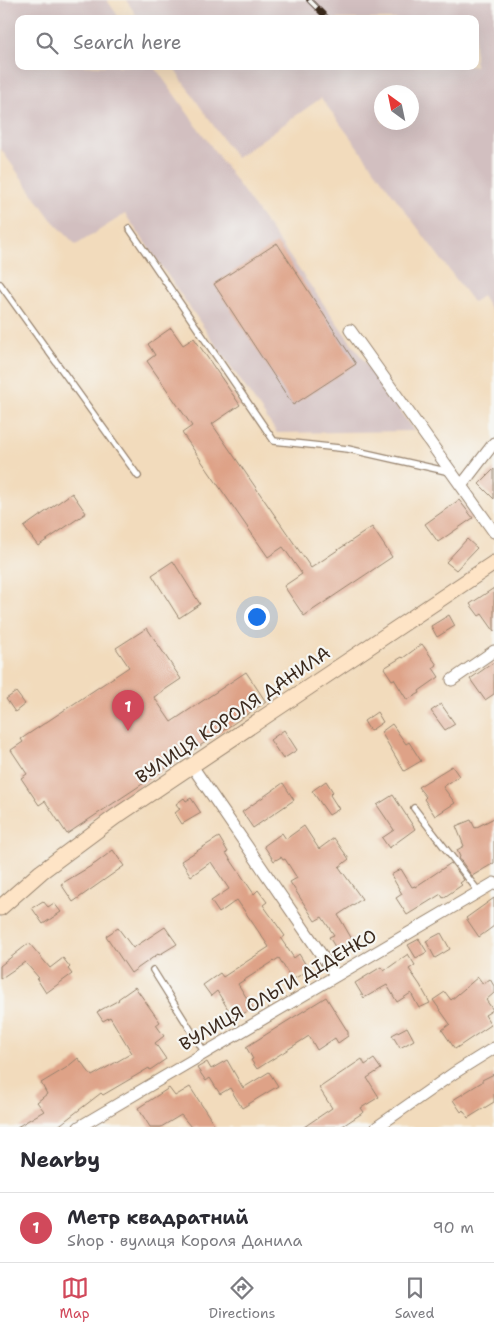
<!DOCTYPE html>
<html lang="en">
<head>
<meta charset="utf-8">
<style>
	:root { --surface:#fff; --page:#f2f2f3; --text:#2b2b33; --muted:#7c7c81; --line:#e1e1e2; --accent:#d1495b }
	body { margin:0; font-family:"Shantell Sans",sans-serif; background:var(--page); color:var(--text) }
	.compass { position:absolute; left:374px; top:85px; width:45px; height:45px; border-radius:50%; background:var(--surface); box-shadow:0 5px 20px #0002; rotate:327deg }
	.you { position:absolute; left:256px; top:616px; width:18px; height:18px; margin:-12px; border:4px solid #fff; border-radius:50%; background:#1a73e8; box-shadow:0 0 0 8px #1a73e833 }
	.badge { display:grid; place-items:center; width:32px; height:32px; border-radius:50%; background:var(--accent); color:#fff; font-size:16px; font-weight:700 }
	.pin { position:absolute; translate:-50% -41px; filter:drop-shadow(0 1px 2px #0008) }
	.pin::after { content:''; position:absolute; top:26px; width:18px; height:15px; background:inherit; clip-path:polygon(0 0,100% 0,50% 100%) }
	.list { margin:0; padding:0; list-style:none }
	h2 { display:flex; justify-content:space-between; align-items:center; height:65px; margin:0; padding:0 20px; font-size:21px }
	h2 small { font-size:16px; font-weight:400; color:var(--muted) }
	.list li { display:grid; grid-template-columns:32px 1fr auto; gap:15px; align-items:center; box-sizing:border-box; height:70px; padding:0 20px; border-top:1px solid var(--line) }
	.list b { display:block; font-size:19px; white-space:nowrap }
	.list p { margin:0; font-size:16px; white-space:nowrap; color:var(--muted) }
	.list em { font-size:16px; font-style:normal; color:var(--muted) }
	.icon { flex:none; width:28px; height:28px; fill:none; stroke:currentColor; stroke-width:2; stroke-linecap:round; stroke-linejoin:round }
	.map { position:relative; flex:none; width:494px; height:1127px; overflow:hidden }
	.search { position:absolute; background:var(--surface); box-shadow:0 5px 20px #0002; left:15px; right:15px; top:15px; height:55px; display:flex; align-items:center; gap:12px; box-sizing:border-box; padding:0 18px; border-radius:10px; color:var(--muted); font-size:19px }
	.sheet { height:135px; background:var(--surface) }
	nav { display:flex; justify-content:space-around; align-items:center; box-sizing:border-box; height:70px; border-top:1px solid var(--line); background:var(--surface); font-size:14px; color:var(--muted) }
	nav a { display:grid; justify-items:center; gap:2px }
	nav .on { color:var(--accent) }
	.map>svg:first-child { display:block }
	.industrial { fill:#d2bfc0; fill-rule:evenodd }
	.building { fill:#dea287 }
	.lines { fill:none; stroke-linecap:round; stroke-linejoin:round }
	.lane-casing { stroke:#96826d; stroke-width:8 }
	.street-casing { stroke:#96826d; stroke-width:13 }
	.secondary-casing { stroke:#96826d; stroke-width:17 }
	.lane { stroke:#fff; stroke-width:5.5 }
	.street { stroke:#fff; stroke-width:11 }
	.secondary { stroke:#fee4c6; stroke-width:15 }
	.rail-casing { stroke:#3b2a1e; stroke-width:5.5 }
	.rail { stroke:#f6f6f2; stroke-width:4; stroke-dasharray:11; stroke-linecap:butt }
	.labels { text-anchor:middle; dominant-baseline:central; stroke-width:4.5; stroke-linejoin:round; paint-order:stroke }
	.street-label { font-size:18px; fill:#3b2a1e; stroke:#f6f6f2 }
</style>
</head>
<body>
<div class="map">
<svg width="494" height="1127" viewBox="0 0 494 1127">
	<rect width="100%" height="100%" fill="#f6f6f2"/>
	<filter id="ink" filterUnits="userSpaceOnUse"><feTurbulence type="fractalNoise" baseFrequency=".02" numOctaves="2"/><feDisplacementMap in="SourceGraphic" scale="10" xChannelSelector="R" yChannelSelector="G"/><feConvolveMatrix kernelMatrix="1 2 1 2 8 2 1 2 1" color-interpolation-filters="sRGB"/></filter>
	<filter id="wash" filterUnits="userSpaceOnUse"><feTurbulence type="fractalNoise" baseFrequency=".0096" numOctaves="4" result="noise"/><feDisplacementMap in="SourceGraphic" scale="20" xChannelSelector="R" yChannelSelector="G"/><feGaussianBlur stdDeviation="1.12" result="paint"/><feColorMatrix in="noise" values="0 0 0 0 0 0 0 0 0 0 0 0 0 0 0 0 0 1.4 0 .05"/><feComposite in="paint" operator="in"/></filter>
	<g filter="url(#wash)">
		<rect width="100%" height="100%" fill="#f2dbbc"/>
		<!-- industrial -->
		<path class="industrial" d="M0,0H107L120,19H19V66H154L414,431L277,433L125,214L76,245L51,219L0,148Z
			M126,0H494V315L482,296L473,302L321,98L236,158L172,66H475V19H139ZM412,92V122H382V92Z"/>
		<g id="blocks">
			<!-- building -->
			<path class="building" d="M277,243L356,364L293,405L214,284Z
				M171,328L183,345L194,338L240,405L212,424L311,568L372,527L392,557L304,616L284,586L302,574L283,547L268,557L182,433L192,426L147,361L155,355L148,344Z
				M494,469V499L479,484Z
				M72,493L86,513L38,546L24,527Z
				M459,500L473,518L438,542L425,524Z
				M467,539L477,548L456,570L446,562Z
				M173,561L200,604L179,618L152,575Z
				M494,588V631L482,614L479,616L470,604Z
				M449,615L455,626L437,637L431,626Z
				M147,628L181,679L154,697L171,722L246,672L266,702L67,834L45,801L39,805L21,778L27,774L11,750L23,742L21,739L129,667L116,648Z
				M422,644L437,665L433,668L439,677L419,691L420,693L407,700L394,679L392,680L384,668L402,657L403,658Z
				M494,662V694L485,700L470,679Z
				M16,692L25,704L15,712L6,699Z
				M441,704L455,724L445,730L431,711Z
				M377,712L383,722L370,731L364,721Z
				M392,724L406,744L409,742L421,761L404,771L381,732Z
				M284,730L297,750L283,759L270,740Z
				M452,766L459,776L443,787L455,803L435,816L424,799L426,797L418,787Z
				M326,781L333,792L330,795L339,809L329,815L312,791Z
				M283,783L294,800L253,828L242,812Z
				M393,795L415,829L389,848L382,838L394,830L377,805Z
				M184,798L186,801L191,798L201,813L182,824L175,813L180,809L176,804Z
				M494,818V863L472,876L459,858L460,857L457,850L464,846L456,826L471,820L475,828Z
				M304,826L319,849L334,838L349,859L339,867L362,899L338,915L353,941L337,950L329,937L334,935L322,917L315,921L290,882L297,878L285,859L283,860L281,857L274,861L264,846L282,833L286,839Z
				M219,837L228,852L226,853L254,894L258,890L267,902L263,905L285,936L281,939L294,958L299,954L309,970L292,980L279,958L238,984L253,1008L234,1019L217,991L211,996L203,985L220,973L223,977L269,947L237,900L219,913L211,901L229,889L211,862L191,876L181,861Z
				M113,850L124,866L73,902L61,884L96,863Z
				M451,863L464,880L460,883L462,885L443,898L441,894L407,915L396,898L402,894L391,875L401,869L412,887L415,886V887Z
				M494,898V926L479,937L466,918Z
				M43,901L48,907L54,903L61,912L43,924L32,908Z
				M165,927L177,944L159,955L158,954L131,973L106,936L118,928L133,948Z
				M441,933L450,949L435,958L426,941Z
				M419,939L427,952L416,958L408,945Z
				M29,943L50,968L63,958L70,967L68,969L72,974L46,993L37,979L39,978L25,962L0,979V966Z
				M408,954L415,965L409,969L420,985L430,1003L419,1008L411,993L397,1002L387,985L364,998L355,983L381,967L384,971Z
				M478,977L483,984L490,979L494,986V993L486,1000L493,1010L485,1015L491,1025L455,1049L442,1030L450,1024L433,1000L445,992L451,1000Z
				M135,987L160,1022L156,1025L164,1036L155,1043L166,1059L150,1070L149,1068L103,1095L101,1093L57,1127H17L44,1111L37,1102L47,1094L41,1083L66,1068L78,1058L92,1076L132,1053L110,1017L103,1021L97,1012L119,1000L118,999Z
				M326,997L348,1032V1036L338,1043L335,1038L317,1050L309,1036L257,1069L251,1060L253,1059L246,1047Z
				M407,1027L414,1040L400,1048L392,1035Z
				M362,1059L365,1065L374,1059L381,1069L367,1078L379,1097L361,1108L364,1112L341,1127H304L332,1108L319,1088Z
				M227,1060L243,1088L269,1072L278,1086L242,1108L230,1088L220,1094L210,1078L206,1081L197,1068L207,1062L211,1069Z
				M494,1074V1102L468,1118L463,1110L461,1112L453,1100L482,1082V1080Z
				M190,1087L216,1127H191L181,1115L161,1127H150L138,1108L169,1088L175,1096Z"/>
		</g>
	</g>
	<g filter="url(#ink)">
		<use href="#blocks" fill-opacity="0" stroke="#96826d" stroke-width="1"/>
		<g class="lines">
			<!-- lane casing -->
			<g class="lane-casing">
				<path id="lane" d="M129,228L274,441L348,449L450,472
					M0,284L138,476
					M414,808L479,892
					M153,970L205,1053"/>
			</g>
			<!-- street casing -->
			<g class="street-casing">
				<path id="street" d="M350,330L494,532
					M461,486L494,443
					M452,680L494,651
					M192,766L336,976
					M79,1127L494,883
					M377,1127L454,1073L494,1048"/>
			</g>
			<!-- secondary casing -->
			<g class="secondary-casing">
				<path id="secondary" d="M0,908L41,872L115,817L494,563"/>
			</g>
			<!-- lane -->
			<use href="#lane" class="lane"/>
			<!-- street -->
			<use href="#street" class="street"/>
			<!-- secondary -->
			<use href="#secondary" class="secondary"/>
			<!-- rail casing -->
			<g class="rail-casing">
				<path id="rail" d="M309,0L328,19"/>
			</g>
			<!-- rail -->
			<use href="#rail" class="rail"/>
		</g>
	</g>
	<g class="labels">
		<!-- street labels -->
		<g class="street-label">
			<text transform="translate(233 715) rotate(-34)">ВУЛИЦЯ КОРОЛЯ ДАНИЛА</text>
			<text transform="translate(278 990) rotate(-30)">ВУЛИЦЯ ОЛЬГИ ДІДЕНКО</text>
		</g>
	</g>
</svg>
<svg class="compass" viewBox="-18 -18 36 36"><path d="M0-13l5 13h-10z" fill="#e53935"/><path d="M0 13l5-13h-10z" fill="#7c7c81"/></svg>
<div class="you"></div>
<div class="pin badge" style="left:128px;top:731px">1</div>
<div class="search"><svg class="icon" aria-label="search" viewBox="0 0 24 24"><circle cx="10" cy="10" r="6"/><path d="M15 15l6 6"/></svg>Search here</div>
</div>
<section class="sheet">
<h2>Nearby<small></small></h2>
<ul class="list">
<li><span class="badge">1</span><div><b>Метр квадратний</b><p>Shop · вулиця Короля Данила</p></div><em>90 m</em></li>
</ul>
</section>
<nav>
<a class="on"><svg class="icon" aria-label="map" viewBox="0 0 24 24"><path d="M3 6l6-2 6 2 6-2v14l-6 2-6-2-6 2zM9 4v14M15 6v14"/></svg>Map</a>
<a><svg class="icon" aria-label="directions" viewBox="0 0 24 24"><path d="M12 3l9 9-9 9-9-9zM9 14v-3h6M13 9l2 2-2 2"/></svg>Directions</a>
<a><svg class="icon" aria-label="saved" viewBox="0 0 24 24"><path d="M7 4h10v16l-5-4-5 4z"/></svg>Saved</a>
</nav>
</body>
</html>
